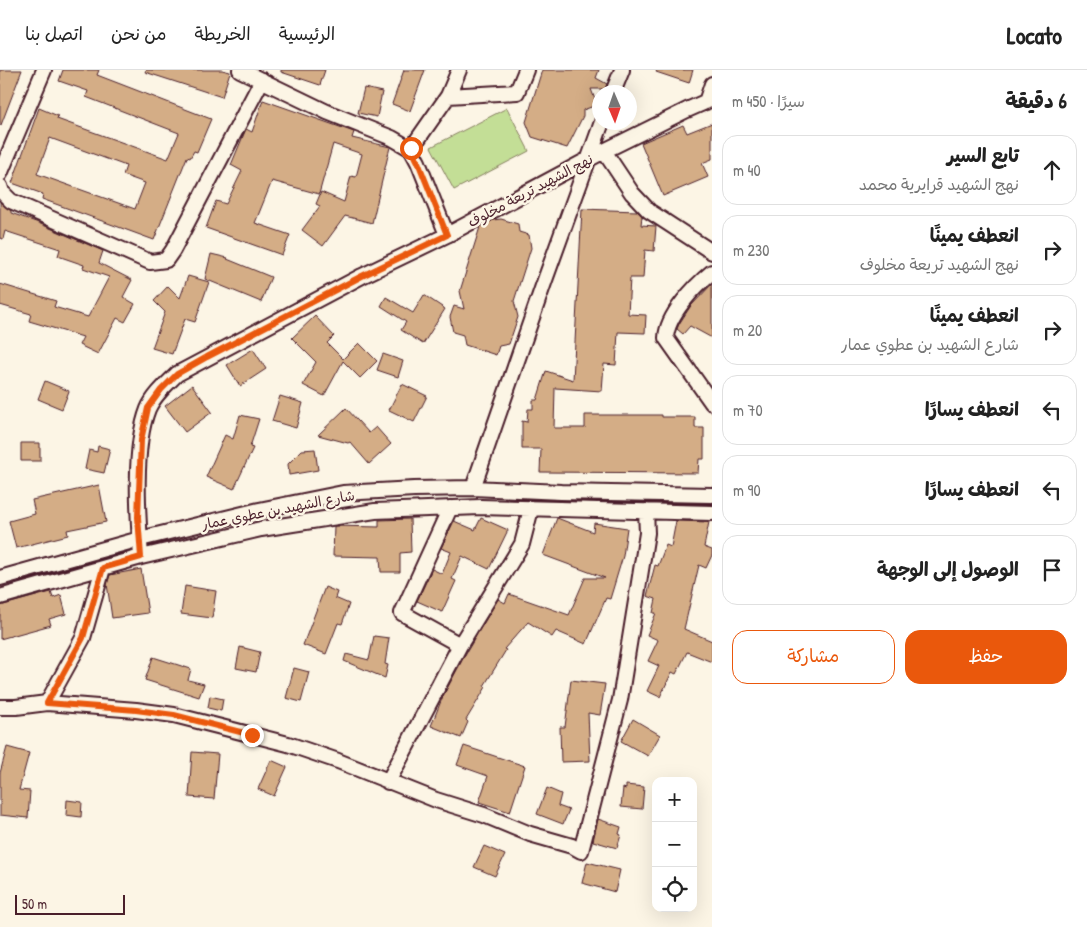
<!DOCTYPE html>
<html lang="ar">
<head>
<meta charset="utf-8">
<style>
	:root { --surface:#fff; --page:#f6f6f6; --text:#222; --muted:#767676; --line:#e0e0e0; --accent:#ea580c }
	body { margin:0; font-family:"Patrick Hand","Playpen Sans Arabic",sans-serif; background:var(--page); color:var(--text); direction:rtl }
	.controls { position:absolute; right:15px; bottom:15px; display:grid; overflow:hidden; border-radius:10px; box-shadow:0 5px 20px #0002 }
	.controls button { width:45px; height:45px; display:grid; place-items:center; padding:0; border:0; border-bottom:1px solid var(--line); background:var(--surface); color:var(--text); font:25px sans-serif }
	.compass { position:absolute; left:592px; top:15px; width:45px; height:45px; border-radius:50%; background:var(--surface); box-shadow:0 5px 20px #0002; rotate:178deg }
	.scale { position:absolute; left:15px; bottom:12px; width:110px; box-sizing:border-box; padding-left:5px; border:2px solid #4a1f2b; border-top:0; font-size:14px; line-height:18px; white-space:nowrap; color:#4a1f2b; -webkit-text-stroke:4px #fcf5e5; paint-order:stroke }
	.stop { position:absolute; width:15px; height:15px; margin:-11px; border:4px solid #ea580c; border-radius:50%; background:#fff }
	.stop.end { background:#ea580c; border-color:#fff; box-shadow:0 1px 5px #0008 }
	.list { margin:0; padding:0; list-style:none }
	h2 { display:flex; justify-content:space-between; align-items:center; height:65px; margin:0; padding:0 20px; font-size:21px }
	h2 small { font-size:16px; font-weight:400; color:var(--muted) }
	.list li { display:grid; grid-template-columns:32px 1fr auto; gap:15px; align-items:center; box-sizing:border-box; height:70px; margin:0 10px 10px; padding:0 10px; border:1px solid var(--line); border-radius:15px }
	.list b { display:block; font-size:19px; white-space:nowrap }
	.list p { margin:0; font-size:16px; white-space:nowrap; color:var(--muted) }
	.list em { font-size:16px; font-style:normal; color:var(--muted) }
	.actions { display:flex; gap:10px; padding:15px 20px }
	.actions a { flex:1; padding:11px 0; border:1px solid var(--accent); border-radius:15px; text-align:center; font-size:18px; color:var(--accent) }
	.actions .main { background:var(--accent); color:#fff }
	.icon { flex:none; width:28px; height:28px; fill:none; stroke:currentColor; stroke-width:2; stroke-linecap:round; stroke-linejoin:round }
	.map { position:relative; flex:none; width:712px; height:857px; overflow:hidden; direction:ltr }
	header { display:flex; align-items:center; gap:30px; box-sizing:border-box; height:70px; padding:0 25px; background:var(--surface); border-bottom:1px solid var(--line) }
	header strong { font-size:24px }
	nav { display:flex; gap:28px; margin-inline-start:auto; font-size:18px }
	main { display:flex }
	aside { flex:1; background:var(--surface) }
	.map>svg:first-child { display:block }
	.green { fill:#c3de96; stroke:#867e60 }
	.building { fill:#d4ad86; stroke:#4a1f2b; fill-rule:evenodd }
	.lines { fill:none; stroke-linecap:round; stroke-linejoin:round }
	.street-casing { stroke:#4a1f2b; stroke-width:18 }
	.street { stroke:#fcf5e5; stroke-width:14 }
	.route { stroke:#ea580c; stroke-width:6 }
	.labels { text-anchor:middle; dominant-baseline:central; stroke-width:5; stroke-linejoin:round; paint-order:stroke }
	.street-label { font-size:14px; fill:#4a1f2b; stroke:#fcf5e5 }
</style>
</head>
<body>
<header>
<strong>Locato</strong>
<nav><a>الرئيسية</a><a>الخريطة</a><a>من نحن</a><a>اتصل بنا</a></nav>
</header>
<main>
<aside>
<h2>6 دقيقة<small>سيرًا · 450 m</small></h2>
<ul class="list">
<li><svg class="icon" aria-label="ahead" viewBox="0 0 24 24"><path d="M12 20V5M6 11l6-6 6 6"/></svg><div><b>تابع السير</b><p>نهج الشهيد قرايرية محمد</p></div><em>40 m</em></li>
<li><svg class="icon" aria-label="right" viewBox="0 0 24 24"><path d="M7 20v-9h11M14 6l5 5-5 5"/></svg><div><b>انعطف يمينًا</b><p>نهج الشهيد تريعة مخلوف</p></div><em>230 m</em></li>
<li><svg class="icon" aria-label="right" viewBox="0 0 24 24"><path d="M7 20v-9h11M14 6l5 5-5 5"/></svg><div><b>انعطف يمينًا</b><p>شارع الشهيد بن عطوي عمار</p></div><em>20 m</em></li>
<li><svg class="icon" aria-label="left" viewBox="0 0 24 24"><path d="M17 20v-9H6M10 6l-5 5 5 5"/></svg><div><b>انعطف يسارًا</b></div><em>70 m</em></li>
<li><svg class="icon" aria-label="left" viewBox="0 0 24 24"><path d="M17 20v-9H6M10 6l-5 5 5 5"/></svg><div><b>انعطف يسارًا</b></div><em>90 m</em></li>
<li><svg class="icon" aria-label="arrive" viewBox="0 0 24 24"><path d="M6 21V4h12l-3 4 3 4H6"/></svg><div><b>الوصول إلى الوجهة</b></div></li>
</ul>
<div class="actions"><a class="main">حفظ</a><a>مشاركة</a></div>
</aside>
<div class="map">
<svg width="712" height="857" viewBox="0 0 712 857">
	<rect width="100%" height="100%" fill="#fcf5e5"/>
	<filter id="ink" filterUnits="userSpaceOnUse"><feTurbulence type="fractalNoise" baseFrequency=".02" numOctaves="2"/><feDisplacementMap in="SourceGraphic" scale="10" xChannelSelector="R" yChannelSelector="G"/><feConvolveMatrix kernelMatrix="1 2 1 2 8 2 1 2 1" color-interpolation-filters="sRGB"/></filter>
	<g filter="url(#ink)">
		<!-- green -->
		<path class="green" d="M507,38L529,81L454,120L431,77Z"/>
		<!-- building -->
		<path class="building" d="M0,0H22L1,55L0,54Z
			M63,0H99L97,5L211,49L197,82L194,81L190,88L187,87L154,170L42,129L43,124L12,113L39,38L58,46L57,49L168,89L179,63L86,27L88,21L59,11ZM50,68L126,96L123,105L145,113L135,139L37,104Z
			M146,0H222L230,2L222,27L145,2Z
			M281,0H325L320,15L281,2Z
			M404,0H425L410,41L392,34Z
			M542,0H599L596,8L607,14L605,19H591L597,35L583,40V46L567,78L532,67L526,52Z
			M657,0H693L689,13L656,2Z
			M364,18L382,22L377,47L358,43Z
			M263,30L354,62L352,68L390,77L372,153L345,146L323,176L302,160L320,136L316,134L321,122L344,132L351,106L356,107L362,84L333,74L319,124L272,111L255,153L290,165L282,185L206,158L216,131L226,134L242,101L231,95L246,59L252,62Z
			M712,53V89L702,93L708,107L663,126L641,73L683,55L687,63Z
			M0,132L11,141V143L36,152L103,181L99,193L132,210L123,227L135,234L125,252L117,248L98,284L79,275L83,267L29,251L31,244L0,235V214L56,231L54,237L88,247L109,207L83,198L84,195L58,186L60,179L5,161L3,169L0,168Z
			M582,139L637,141L642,146L641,155L656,156L654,181L645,180L643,208H630L628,244L646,245L645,263L618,262L616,295L604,294L602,321L555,318L554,358H585V345H662V347H695V358H704V389H699L698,403L540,402L541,379H522V351L527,352L528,339H533V330H537L546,301L573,310Z
			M501,149L518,154L519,162L529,165L531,178L514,231L518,247L509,274L499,276L496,285L465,275L463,265L453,262L450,247L454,236L464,239L460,221L480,157L493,150Z
			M211,184L228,188L227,189L271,207L261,232L205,209Z
			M188,206L209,212L195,252L185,249L172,284L152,278L165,242L154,231L168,216L180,228Z
			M712,214V268L690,256L683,264L677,259L679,254L690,237Z
			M424,225L445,239L423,274L401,260L406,252L381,236L386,227L413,243Z
			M315,246L334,266L327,273L343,289L359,273L377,291L360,308L343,291L324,326L303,315L316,292L292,268Z
			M253,279L266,299L240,316L227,295Z
			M383,284L403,291L398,307L377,300Z
			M45,311L69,321L62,339L38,329Z
			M402,314L427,326L414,352L389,340Z
			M192,315L212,342L185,362L165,336Z
			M280,326L303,333L296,358L272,351Z
			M346,338L369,363L376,357L391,374L369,394L350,372L348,373L318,365Z
			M240,345L259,349L250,377L253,378L234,419L206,407L225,365L233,369Z
			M21,373H40V391H21Z
			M98,376L110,379L104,403L85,399L89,380L97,382Z
			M315,379L318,400L289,405L288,394L302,380Z
			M99,415L106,452L67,460L68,465L16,478L9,451L35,444L32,430Z
			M481,448L508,460L489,499L462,486L452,509L456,511L442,542L417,531L432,499L442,504L451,482L441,478L454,451L475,460Z
			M557,448L593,462L594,453L627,458L623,486L610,529L606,528L586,574L556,561L552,567L528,552L504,579L506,580L484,616L486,617L466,650L468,652L461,668L431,656L443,626L466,583L498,529L505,533L509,524L569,545L585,508H605L543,485Z
			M410,449L411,482L400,483V502H381L380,487L333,486L334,456L379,457V450Z
			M676,451L709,452L704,477L712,480V485L706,498L699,495L684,559L712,571V592L687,582L676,604L672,602L660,627L647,621L659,596L648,591L658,570L647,565L656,543H653L656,529L647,526L655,495L658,496L666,475L671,477Z
			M141,499L148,543L112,548L107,514L110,505Z
			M185,516L216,521L212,548L181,544Z
			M325,517L337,522L335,528L349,534L342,554L338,553L326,584L303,575Z
			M51,522L53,528L61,525L66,544L49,549L51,555L0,569V536Z
			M374,566L389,568L385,594L388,595L385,608L344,591L346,584L369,590Z
			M240,577L260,582L256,602L236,598Z
			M153,587L191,599L188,610L204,614L199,627L145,610Z
			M294,598L309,602L301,632L286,628Z
			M571,610L605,614L600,645L588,643L590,691L561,692L560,657H565Z
			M210,626L223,629L221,641L208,638Z
			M633,649L660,665L648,686L621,671Z
			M464,676L525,696L510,742L479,732L488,706L457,695Z
			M7,677L29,683L19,720L30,721L28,748L0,745V703Z
			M192,682L218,684L214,729L189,727Z
			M271,690L287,697L274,726L258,719Z
			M626,715L644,717L642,739L621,737L623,718L626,719Z
			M547,718L561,724L558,736L569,740L563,754L537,744Z
			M67,730L82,732L81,747L66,745Z
			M598,749L621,757L619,764L621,765L617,778L593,771Z
			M484,776L505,785L495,806L474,797Z
			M587,792L620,800L615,822L582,813Z"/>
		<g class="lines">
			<!-- street casing -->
			<g class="street-casing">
				<path id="street" d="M240,0L327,42L392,68L411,79L418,92L447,165
					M613,22L622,0
					M448,26L517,22L526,0
					M706,32L712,14
					M411,79L448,26L459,0
					M604,81L632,123L649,141L712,182
					M0,104L44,0
					M0,116L2,122L11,131L150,192L166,190L173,180L262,10
					M712,202C695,216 667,245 666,268L712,333
					M473,418L545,210L602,52
					M450,438L402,543L460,575
					M141,487C138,446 133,377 148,339C154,325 167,314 177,304L362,206L447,165L604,81L687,40L712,29
					M0,508L140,469L259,440L343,423L414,419L473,418L561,422L712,425
					M0,527L141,487L261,459L375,441L480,437L712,443
					M47,633L136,640L174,645L288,674L338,691L436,730L484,745L530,764L572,776L581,781L620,630L647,463L646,441
					M0,637H16L47,633L83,568L103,498
					M388,712L460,575L522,474L531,439"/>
			</g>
			<!-- street -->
			<use href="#street" class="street"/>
		</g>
	</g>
	<g class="lines" filter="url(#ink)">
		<!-- route -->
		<path class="route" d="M252,665L174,645L136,640L47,633L83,568L103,498L141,487L138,447L141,370L148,338L161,320L177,304L207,287L362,206L447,165L418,92L411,78"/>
	</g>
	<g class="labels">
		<!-- street labels -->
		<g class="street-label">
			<text transform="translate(530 120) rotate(-28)">نهج الشهيد تريعة مخلوف</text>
			<text transform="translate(278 439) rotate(-11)">شارع الشهيد بن عطوي عمار</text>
		</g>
	</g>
</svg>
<div class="controls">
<button>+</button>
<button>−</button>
<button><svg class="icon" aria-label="locate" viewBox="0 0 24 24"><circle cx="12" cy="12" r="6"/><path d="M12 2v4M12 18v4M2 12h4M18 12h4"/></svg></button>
</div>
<svg class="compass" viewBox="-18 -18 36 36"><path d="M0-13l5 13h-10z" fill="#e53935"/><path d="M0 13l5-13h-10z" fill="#767676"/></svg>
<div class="scale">50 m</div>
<div class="stop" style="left:411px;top:78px"></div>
<div class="stop end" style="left:252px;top:665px"></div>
</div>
</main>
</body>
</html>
